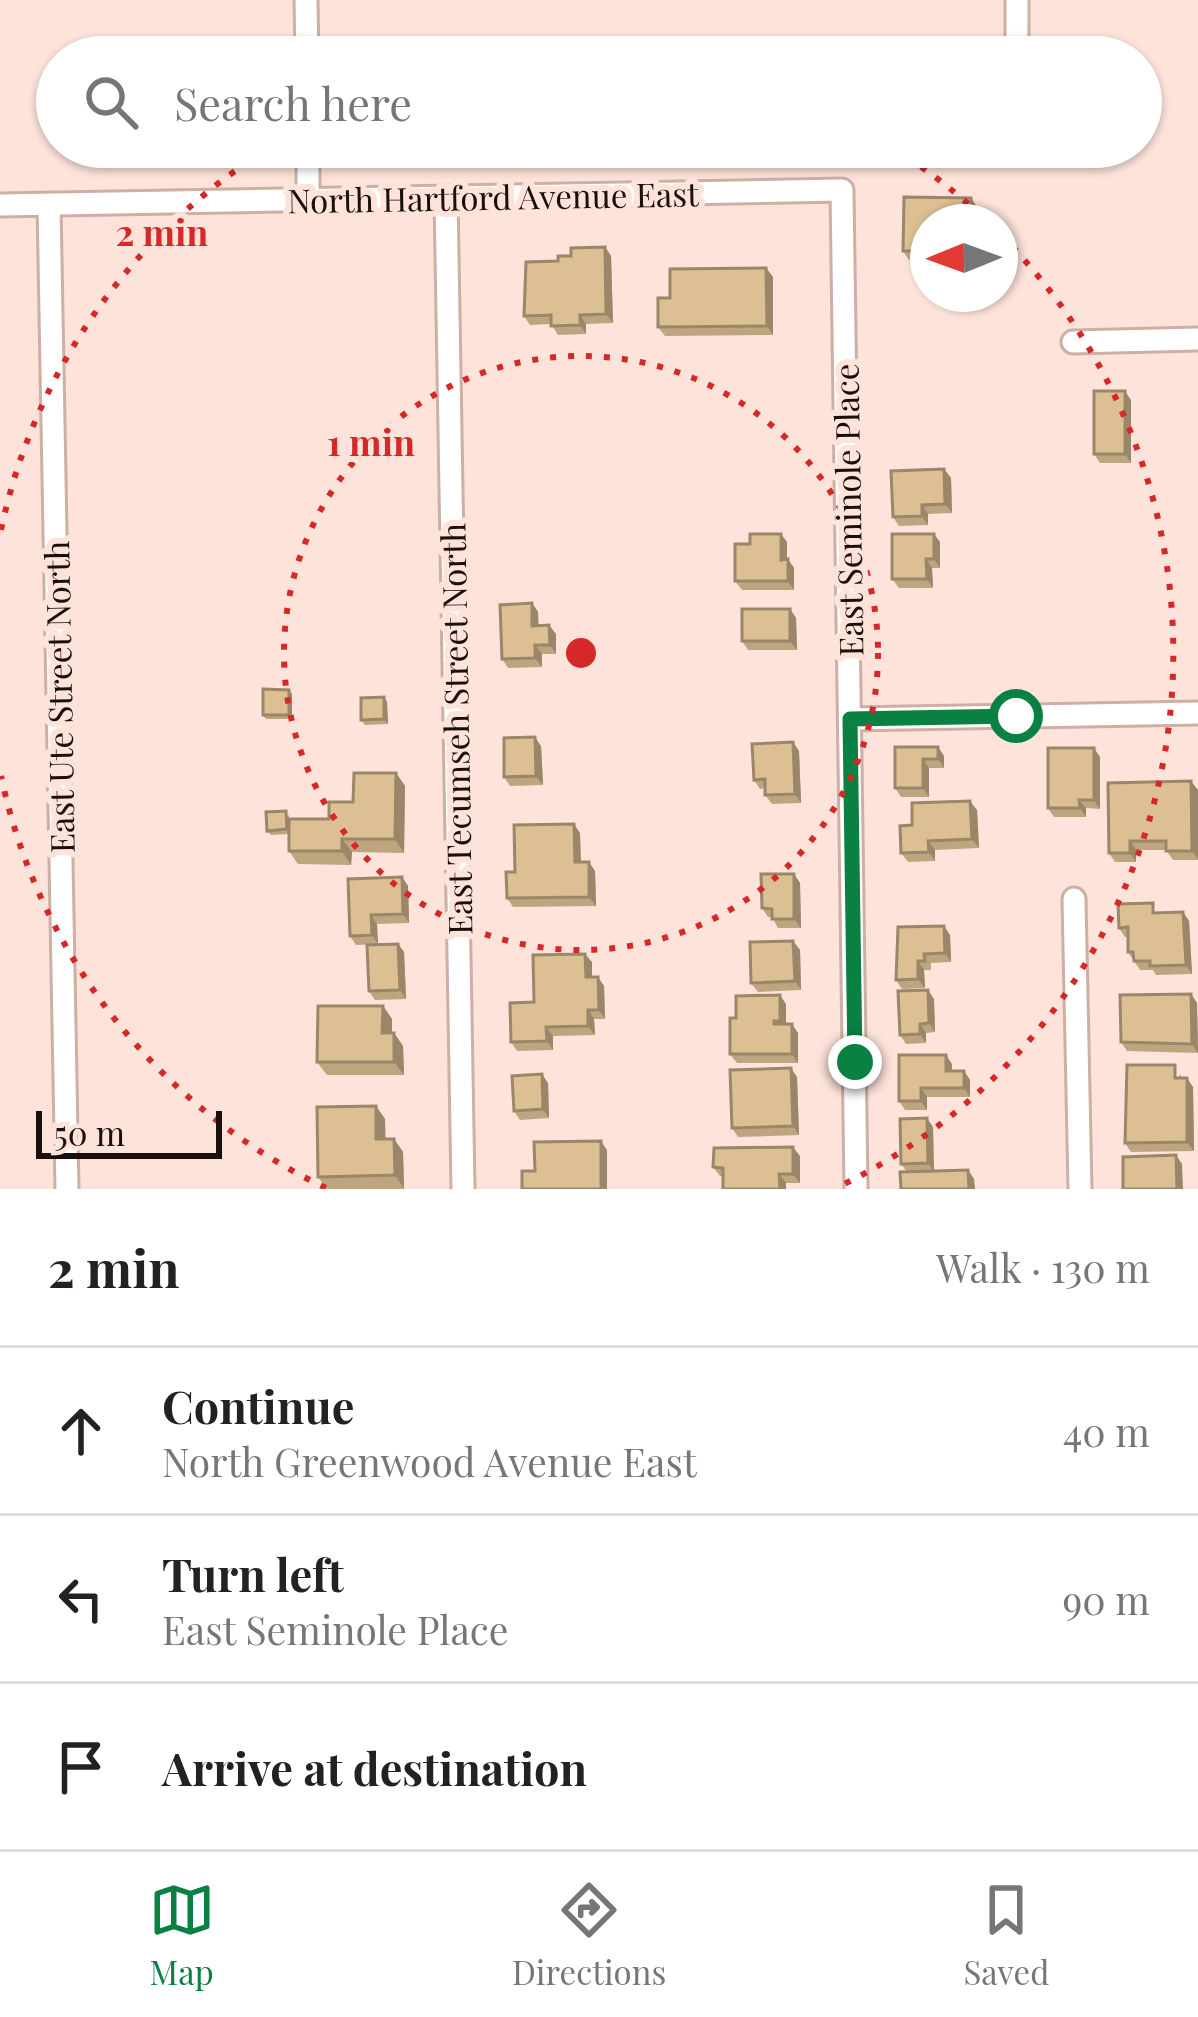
<!DOCTYPE html>
<html lang="en">
<head>
<meta charset="utf-8">
<style>
	:root { --surface:#fff; --page:#f2f2f2; --text:#222; --muted:#767676; --line:#e0e0e0; --accent:#0b8043 }
	body { margin:0; font-family:"Playfair Display",serif; background:var(--page); color:var(--text) }
	.compass { position:absolute; left:910px; top:204px; width:108px; height:108px; border-radius:50%; background:var(--surface); box-shadow:0 3px 9px #0004; rotate:269deg }
	.scale { position:absolute; left:36px; bottom:30px; width:186px; box-sizing:border-box; padding-left:12px; border:6px solid #190f0b; border-top:0; font-size:33px; line-height:42px; white-space:nowrap; color:#190f0b; -webkit-text-stroke:9px #fde3da; paint-order:stroke }
	.stop { position:absolute; width:36px; height:36px; margin:-27px; border:9px solid #0b8043; border-radius:50%; background:#fff }
	.stop.end { background:#0b8043; border-color:#fff; box-shadow:0 3px 12px #0008 }
	.list { margin:0; padding:0; list-style:none }
	h2 { display:flex; justify-content:space-between; align-items:center; height:156px; margin:0; padding:0 48px; font-size:51px }
	h2 small { font-size:39px; font-weight:400; color:var(--muted) }
	.list li { display:grid; grid-template-columns:78px 1fr auto; gap:36px; align-items:center; box-sizing:border-box; height:168px; padding:0 48px; border-top:3px solid var(--line) }
	.list b { display:block; font-size:45px; white-space:nowrap }
	.list p { margin:0; font-size:39px; white-space:nowrap; color:var(--muted) }
	.list em { font-size:39px; font-style:normal; color:var(--muted) }
	.icon { flex:none; width:66px; height:66px; fill:none; stroke:currentColor; stroke-width:2; stroke-linecap:round; stroke-linejoin:round }
	.map { position:relative; flex:none; width:1198px; height:1189px; overflow:hidden }
	.search { position:absolute; background:var(--surface); box-shadow:0 3px 9px #0004; left:36px; right:36px; top:36px; height:132px; display:flex; align-items:center; gap:30px; box-sizing:border-box; padding:0 42px; border-radius:66px; color:var(--muted); font-size:45px }
	.sheet { height:660px; background:var(--surface) }
	nav { display:flex; justify-content:space-around; align-items:center; box-sizing:border-box; height:168px; border-top:3px solid var(--line); background:var(--surface); font-size:33px; color:var(--muted) }
	nav a { display:grid; justify-items:center; gap:6px }
	nav .on { color:var(--accent) }
	.map>svg:first-child { display:block }
	.lines { fill:none; stroke-linecap:round; stroke-linejoin:round }
	.minor-casing { stroke:#cdafa4; stroke-width:27 }
	.minor { stroke:#fff; stroke-width:21 }
	.wall { fill:#bda57f }
	.shaded-wall { fill:#9a8668 }
	.building { fill:#dcc094; stroke:#9a8668; stroke-width:3 }
	.route { stroke:#0b8043; stroke-width:15 }
	.ring { fill:none; stroke:#d62828; stroke-width:6; stroke-dasharray:6 12 }
	.labels { text-anchor:middle; dominant-baseline:central; stroke-width:12; stroke-linejoin:round; paint-order:stroke }
	.street-label { font-size:33px; fill:#190f0b; stroke:#fde3da }
	.centre { fill:#d62828; stroke:#fde3da; stroke-width:6 }
	.ring-label { font-size:36px; text-anchor:middle; font-weight:bold; fill:#d62828; stroke:#fde3da; stroke-width:12; stroke-linejoin:round; paint-order:stroke }
</style>
</head>
<body>
<div class="map">
<svg width="1198" height="1189" viewBox="0 0 1198 1189">
	<rect width="100%" height="100%" fill="#fde3da"/>
	<g class="lines">
		<!-- minor casing -->
		<g class="minor-casing">
			<path id="minor" d="M306,0L307,57
				M1017,0V57
				M446,197L463,1189
				M308,200V147
				M49,204L67,1189
				M0,205L842,190L856,1189
				M1073,342L1198,339
				M850,719L1198,713
				M1074,899L1080,1189"/>
		</g>
		<!-- minor -->
		<use href="#minor" class="minor"/>
	</g>
	<!-- wall -->
	<path class="wall" d="M904,197L971,198L977,207V222H928V282H924L918,273V260H909L903,251Z
		M605,247L611,256L613,323L586,324V334L558,335L551,324L530,325L524,316L558,261L571,256Z
		M766,268L773,277V335L665,336L658,327Z
		M1131,400V463H1100L1094,454Z
		M944,469L951,478L952,513L928,514V525L899,526L893,517Z
		M787,542V559L794,568V590H742L735,581Z
		M940,542V568H932L933,588H899L892,579Z
		M532,603L538,612V626L556,634V654H542V667L508,668L502,659Z
		M790,609L796,618L797,650H748L742,641Z
		M292,694V719H266L263,715Z
		M384,697L387,702L388,724L365,725L361,720Z
		M793,742L799,751L801,803L772,804L765,795V788L760,789L754,780Z
		M541,746L543,785L510,786L504,777Z
		M895,747H938L944,756V768H929V797H901L895,788Z
		M1100,757V809L1086,808V817H1054L1048,808Z
		M396,773L405,786L404,853L352,852L351,865L298,864L289,851V834L271,835L267,831L289,815V819H329Z
		M1198,790V860H1173L1166,850H1136V862H1115L1109,853Z
		M977,810L979,848L935,850V861L908,862L901,853L912,825Z
		M580,833L581,862L595,871L596,906L513,907L507,898L515,872Z
		M794,874L800,883L801,928H778L772,917H768L762,908Z
		M402,877L408,886L409,923L377,924L378,944L356,945L350,936Z
		M1159,912H1183L1189,921L1192,974L1156,975L1153,970H1140L1128,952V937H1125L1119,928Z
		M944,926L950,935L951,962L931,963V970H924L925,988L902,989L896,980Z
		M793,941L800,950L801,990L758,992L751,983Z
		M398,944L404,952L406,999L375,1000L369,991Z
		M592,962V977L604,986L605,1019H594L595,1035L553,1036V1050L517,1051L511,1042L534,1002Z
		M1191,994L1197,1003L1198,1053L1127,1051L1121,1042Z
		M934,999L935,1032L926,1033V1043L906,1044L900,1035Z
		M786,1004V1024L798,1033V1063H737L730,1054L736,1018Z
		M383,1006L392,1019V1033H394L403,1046L404,1075H327L317,1062Z
		M952,1064V1071H964L970,1080V1097H927V1110H905L899,1101Z
		M1181,1074V1078L1193,1087L1194,1151L1131,1152L1125,1143Z
		M797,1077L799,1135L738,1137L732,1128Z
		M548,1083L549,1118L520,1120L514,1111Z
		M376,1106L385,1119V1139H394L403,1152L404,1189H327L318,1177Z
		M933,1127L934,1171L968,1170L974,1179L907,1172L901,1164Z
		M800,1156V1183H786V1189H723V1176H720L713,1167Z"/>
	<!-- shaded-wall -->
	<path class="shaded-wall" d="M971,198L977,207V222H970Z
		M605,247L611,256L613,323L606,314Z
		M766,268L773,277V335L767,326Z
		M580,315L586,324V334L580,325Z
		M1125,391L1131,400V463L1125,454Z
		M944,469L951,478L952,513L945,504Z
		M922,505L928,514V525L922,516Z
		M781,534L787,542V568L781,560Z
		M934,534L940,542V568L934,559Z
		M788,559L794,568V590L788,581Z
		M926,559L932,568L933,588L927,579Z
		M532,603L538,612L539,635L532,626Z
		M790,609L796,618L797,650L790,641Z
		M549,625L556,634V654L550,645Z
		M535,645L542,654V667L535,658Z
		M289,690L292,694V719L289,715Z
		M384,697L387,702L388,724L384,719Z
		M535,737L541,746L543,785L536,776Z
		M793,742L799,751L801,803L795,794Z
		M938,747L944,756V768L938,759Z
		M1094,748L1100,757V809L1094,800Z
		M923,759L929,768V797L923,788Z
		M396,773L405,786L404,853L395,839Z
		M1191,781L1198,790V859L1192,851Z
		M1079,800L1086,808V817L1080,808Z
		M970,801L977,810L979,848L972,839Z
		M574,824L580,833L581,871L575,862Z
		M342,839L352,852L351,865L342,851Z
		M928,841L935,850V861L929,852Z
		M1130,841L1136,850V862L1130,853Z
		M589,862L595,871L596,906L589,897Z
		M794,874L800,883L801,928L794,919Z
		M402,877L408,886L409,923L403,914Z
		M1183,912L1189,921L1192,974L1186,965Z
		M371,915L377,924L378,944L372,935Z
		M944,926L950,935L951,962L945,953Z
		M793,941L800,950L801,990L795,981Z
		M398,944L404,952L406,999L400,990Z
		M585,954L592,962V986L586,977Z
		M918,961L924,970L925,988L918,979Z
		M598,977L604,986L605,1019L599,1010Z
		M928,990L934,999L935,1032L929,1023Z
		M1191,994L1197,1003L1198,1053L1192,1044Z
		M780,995L786,1004V1029L780,1021Z
		M383,1006L392,1019V1046L382,1033Z
		M588,1010L594,1019L595,1035L588,1026Z
		M792,1024L798,1033V1063L792,1054Z
		M920,1024L926,1033V1043L920,1034Z
		M546,1027L553,1036V1050L547,1041Z
		M394,1033L403,1046L404,1075L394,1062Z
		M946,1055L952,1064V1080L946,1071Z
		M791,1068L797,1077L799,1135L793,1126Z
		M964,1071L970,1080V1097L964,1088Z
		M542,1074L548,1083L549,1118L543,1109Z
		M1187,1078L1193,1087L1194,1151L1187,1142Z
		M921,1088L927,1097V1110L921,1101Z
		M376,1106L385,1119L386,1152L376,1139Z
		M927,1118L933,1127L934,1172L928,1163Z
		M394,1139L403,1152L404,1189L395,1175Z
		M601,1141L607,1150V1189H601Z
		M793,1147L800,1156V1183L793,1174Z
		M1176,1155L1182,1164L1183,1189H1177Z
		M968,1170L974,1179L975,1189H969Z
		M779,1174L786,1183V1189H780Z"/>
	<!-- building -->
	<path class="building" d="M904,197L971,198L970,222H928V273H918V251H903Z
		M605,247L606,314L580,315V325L551,326V315L524,316L526,262L558,261V256H571V248Z
		M766,268L767,326L658,327V298H670V269Z
		M1094,391H1125V454H1094Z
		M944,469L945,504L922,505V516L893,517L891,471Z
		M750,534H781V560L788,559V581H735V544H750Z
		M892,534H934V559H926L927,579H892Z
		M532,603V626L549,625L550,645H535V658L502,659L500,605Z
		M742,609H790V641H742Z
		M263,689L289,690V715H263Z
		M384,697V719L361,720V698Z
		M535,737L536,776L504,777V738Z
		M793,742L795,794L765,795V779L754,780L752,744Z
		M895,747H938V759H923V788H895Z
		M1048,748H1094V800H1079L1080,808H1048Z
		M354,773H396L395,839H342V851H289V819H329V802H353Z
		M1191,781L1192,851H1166V841H1130V853H1109L1108,783Z
		M970,801L972,839L928,841L929,852L901,853L900,826L912,825V803Z
		M286,811L287,829L267,831L266,812Z
		M574,824L575,862H589V897L507,898L506,872H515L514,825Z
		M761,874H794V919H772V909L762,908Z
		M402,877L403,914L371,915L372,935L350,936L348,879Z
		M1153,903V913L1183,912L1186,965L1150,966V961H1134L1133,952H1128V927L1119,928L1118,904Z
		M944,926L945,953L924,954L925,961H918V979L896,980L898,927Z
		M793,941L795,981L751,983L750,942Z
		M398,944L400,990L369,991L367,945Z
		M585,954L586,977H598L599,1010H588V1026L546,1027L547,1041L511,1042L510,1003L534,1002L533,955Z
		M928,990L929,1023L920,1024V1034L900,1035L898,991Z
		M1191,994L1192,1044L1121,1042L1120,995Z
		M780,995V1021H774V1024H792V1054H730V1018H736V996Z
		M318,1006H383L382,1033H394V1062H317Z
		M899,1055H946V1071H964V1088H921V1101H899Z
		M1127,1065H1175V1078H1187V1142L1125,1143Z
		M791,1068L793,1126L732,1128L730,1070Z
		M542,1074L543,1109L514,1111L512,1076Z
		M376,1106V1139H394L395,1175L318,1177L317,1107Z
		M927,1118L928,1163L901,1164L900,1119Z
		M601,1141V1189H522V1171H535L534,1142Z
		M793,1147V1174H779L780,1189H723V1168L713,1167L714,1148Z
		M1176,1155L1177,1189H1123V1157Z
		M968,1170L969,1189H901L900,1172Z"/>
	<g class="lines">
		<!-- route -->
		<path class="route" d="M855,1062L850,719L1016,716"/>
	</g>
	<!-- distance rings -->
	<g class="ring">
		<circle cx="581" cy="653" r="297"/>
		<path d="M326 1188A593 593 0 0 1 1 776M1 530A593 593 0 0 1 271 147M891 147A593 593 0 0 1 985 219M1000 234A593 593 0 0 1 836 1188"/>
	</g>
	<g class="labels">
		<!-- street labels -->
		<g class="street-label">
			<text transform="translate(493 196) rotate(-1)">North Hartford Avenue East</text>
			<text transform="translate(847 510) rotate(-91)">East Seminole Place</text>
			<text transform="translate(58 697) rotate(-91)">East Ute Street North</text>
			<text transform="translate(455 729) rotate(-91)">East Tecumseh Street North</text>
		</g>
	</g>
	<circle cx="581" cy="653" r="18" class="centre"/>
	<g class="ring-label">
		<text x="162" y="246">2 min</text>
		<text x="371" y="456">1 min</text>
	</g>
</svg>
<svg class="compass" viewBox="-18 -18 36 36"><path d="M0-13l5 13h-10z" fill="#e53935"/><path d="M0 13l5-13h-10z" fill="#767676"/></svg>
<div class="scale">50 m</div>
<div class="stop" style="left:1016px;top:716px"></div>
<div class="stop end" style="left:855px;top:1062px"></div>
<div class="search"><svg class="icon" aria-label="search" viewBox="0 0 24 24"><circle cx="10" cy="10" r="6"/><path d="M15 15l6 6"/></svg>Search here</div>
</div>
<section class="sheet">
<h2>2 min<small>Walk · 130 m</small></h2>
<ul class="list">
<li><svg class="icon" aria-label="ahead" viewBox="0 0 24 24"><path d="M12 20V5M6 11l6-6 6 6"/></svg><div><b>Continue</b><p>North Greenwood Avenue East</p></div><em>40 m</em></li>
<li><svg class="icon" aria-label="left" viewBox="0 0 24 24"><path d="M17 20v-9H6M10 6l-5 5 5 5"/></svg><div><b>Turn left</b><p>East Seminole Place</p></div><em>90 m</em></li>
<li><svg class="icon" aria-label="arrive" viewBox="0 0 24 24"><path d="M6 21V4h12l-3 4 3 4H6"/></svg><div><b>Arrive at destination</b></div></li>
</ul>
</section>
<nav>
<a class="on"><svg class="icon" aria-label="map" viewBox="0 0 24 24"><path d="M3 6l6-2 6 2 6-2v14l-6 2-6-2-6 2zM9 4v14M15 6v14"/></svg>Map</a>
<a><svg class="icon" aria-label="directions" viewBox="0 0 24 24"><path d="M12 3l9 9-9 9-9-9zM9 14v-3h6M13 9l2 2-2 2"/></svg>Directions</a>
<a><svg class="icon" aria-label="saved" viewBox="0 0 24 24"><path d="M7 4h10v16l-5-4-5 4z"/></svg>Saved</a>
</nav>
</body>
</html>
